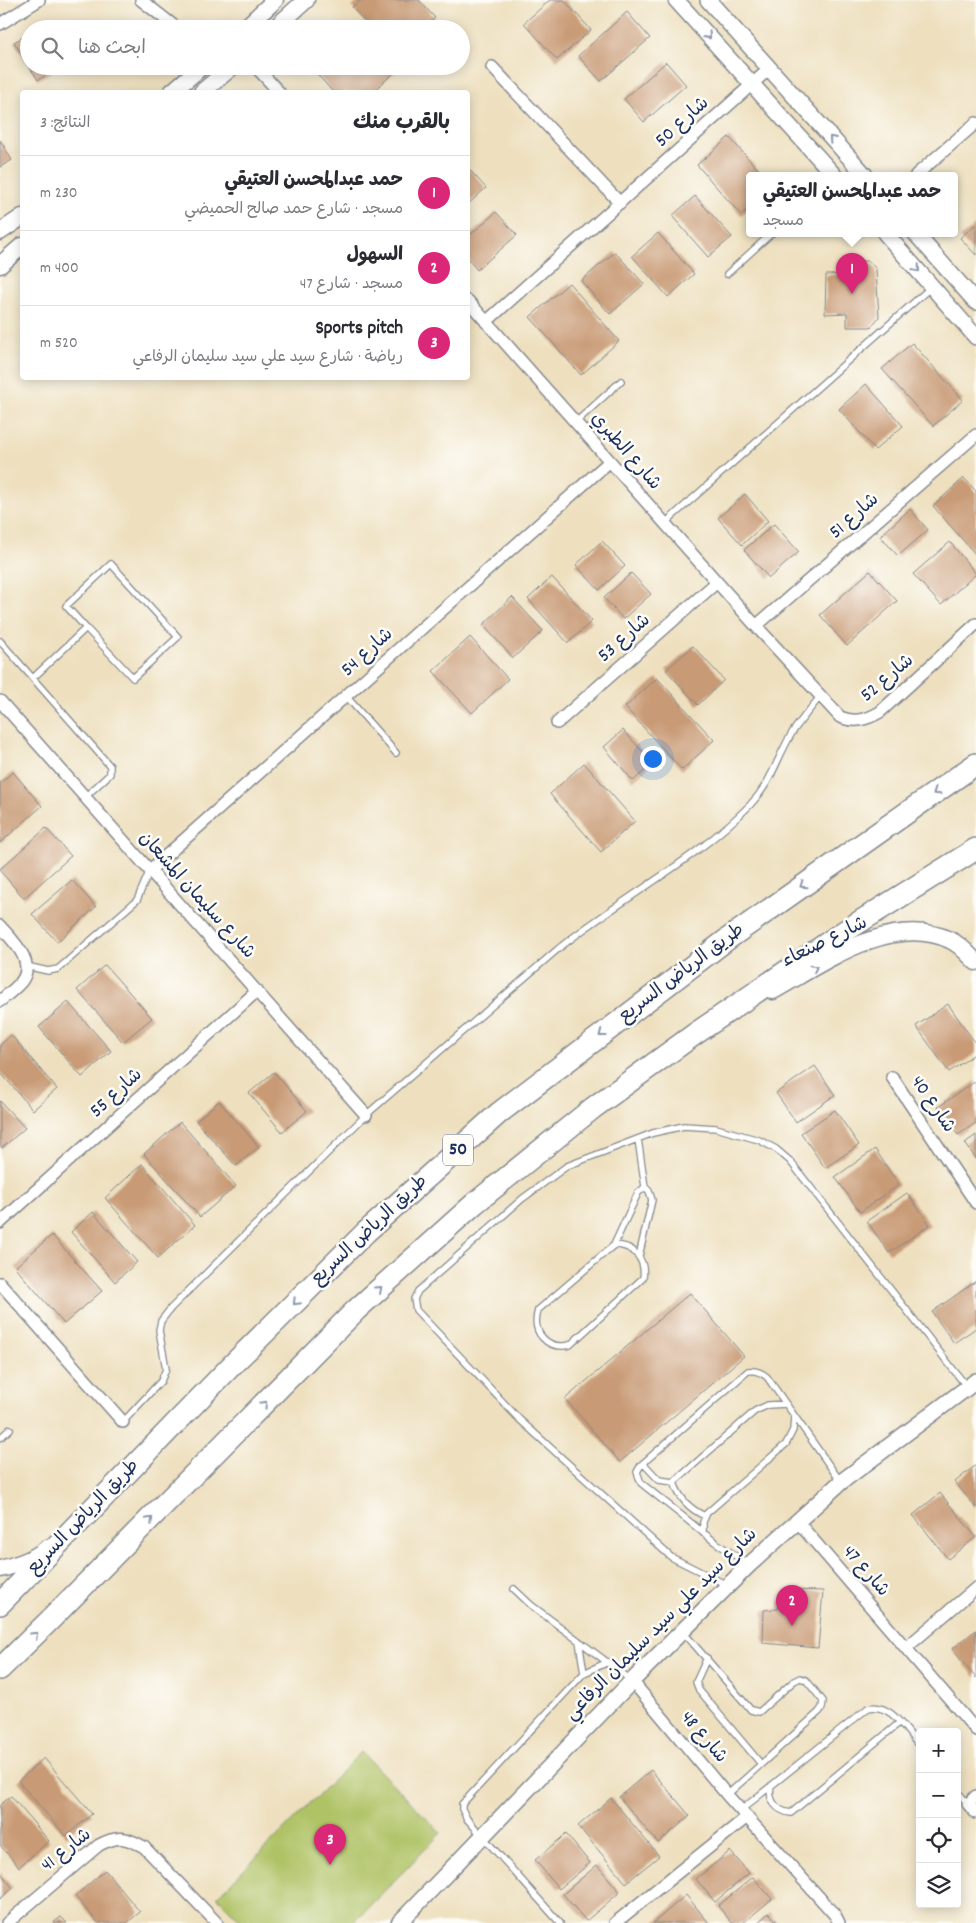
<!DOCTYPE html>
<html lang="ar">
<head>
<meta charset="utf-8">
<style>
	:root { --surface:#fff; --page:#f7f7f7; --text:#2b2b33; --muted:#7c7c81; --line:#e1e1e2; --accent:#db2777 }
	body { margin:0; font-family:Dekko,"Playpen Sans Arabic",sans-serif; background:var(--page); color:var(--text); direction:rtl }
	.controls { position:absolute; right:15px; bottom:15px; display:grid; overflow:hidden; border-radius:5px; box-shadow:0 2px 12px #0003 }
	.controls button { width:45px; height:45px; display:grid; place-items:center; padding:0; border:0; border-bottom:1px solid var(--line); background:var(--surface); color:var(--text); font:25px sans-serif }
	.you { position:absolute; left:652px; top:758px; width:18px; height:18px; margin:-12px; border:4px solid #fff; border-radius:50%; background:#1a73e8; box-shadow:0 0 0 8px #1a73e833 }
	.badge { display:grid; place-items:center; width:32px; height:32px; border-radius:50%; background:var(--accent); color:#fff; font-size:16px; font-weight:700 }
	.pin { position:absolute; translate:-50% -41px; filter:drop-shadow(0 1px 2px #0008) }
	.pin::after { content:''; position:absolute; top:26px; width:18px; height:15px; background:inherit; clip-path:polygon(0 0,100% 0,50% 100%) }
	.popup { position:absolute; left:746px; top:172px; width:212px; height:65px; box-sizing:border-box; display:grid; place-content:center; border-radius:5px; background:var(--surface); filter:drop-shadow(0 1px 4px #0005); font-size:16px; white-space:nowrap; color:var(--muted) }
	.popup b { font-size:19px; color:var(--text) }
	.popup::after { content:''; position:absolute; left:50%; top:100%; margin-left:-10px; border:10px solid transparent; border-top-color:var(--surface) }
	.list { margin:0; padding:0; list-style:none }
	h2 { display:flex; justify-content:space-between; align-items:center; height:65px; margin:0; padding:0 20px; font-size:21px }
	h2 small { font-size:16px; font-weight:400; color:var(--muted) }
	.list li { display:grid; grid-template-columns:32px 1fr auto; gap:15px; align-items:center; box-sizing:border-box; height:75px; padding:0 20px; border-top:1px solid var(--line) }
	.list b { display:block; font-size:19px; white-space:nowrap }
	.list p { margin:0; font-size:16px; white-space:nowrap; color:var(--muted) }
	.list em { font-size:16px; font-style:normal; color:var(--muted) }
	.icon { flex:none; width:28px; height:28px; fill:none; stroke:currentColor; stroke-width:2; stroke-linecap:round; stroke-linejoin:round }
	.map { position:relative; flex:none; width:976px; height:1923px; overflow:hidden; direction:ltr }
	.search { position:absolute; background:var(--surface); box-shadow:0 2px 12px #0003; left:20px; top:20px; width:450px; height:55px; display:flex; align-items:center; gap:12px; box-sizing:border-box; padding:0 18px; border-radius:28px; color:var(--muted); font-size:19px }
	.panel { position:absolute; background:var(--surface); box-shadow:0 2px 12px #0003; left:20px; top:90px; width:450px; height:290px; border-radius:5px; direction:rtl }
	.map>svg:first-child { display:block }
	.garden { fill:#afc265; stroke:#657862 }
	.building { fill:#c89a74 }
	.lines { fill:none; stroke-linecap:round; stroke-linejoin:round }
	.service-casing { stroke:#84888e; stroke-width:8 }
	.minor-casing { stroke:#84888e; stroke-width:14 }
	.tertiary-casing { stroke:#84888e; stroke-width:18 }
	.secondary-casing { stroke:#84888e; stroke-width:19 }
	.motorway-casing { stroke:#84888e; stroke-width:24 }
	.service { stroke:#fff; stroke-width:5.5 }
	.minor { stroke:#fff; stroke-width:11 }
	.tertiary { stroke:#fff; stroke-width:15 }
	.secondary { stroke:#fff; stroke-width:16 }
	.motorway { stroke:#fff; stroke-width:21 }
	.oneway { stroke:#8d97ae }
	.labels { text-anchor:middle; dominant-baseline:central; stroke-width:5; stroke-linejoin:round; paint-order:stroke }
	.shield { fill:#fdfcf7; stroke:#5f6c8c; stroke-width:1 }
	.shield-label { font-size:18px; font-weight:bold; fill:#1b2f5e }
	.street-label { font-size:19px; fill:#1b2f5e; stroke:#fdfcf7 }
</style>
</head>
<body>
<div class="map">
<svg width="976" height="1923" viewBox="0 0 976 1923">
	<rect width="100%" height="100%" fill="#fdfcf7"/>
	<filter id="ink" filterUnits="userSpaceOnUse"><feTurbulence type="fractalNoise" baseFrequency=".02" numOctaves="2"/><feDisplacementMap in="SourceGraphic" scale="10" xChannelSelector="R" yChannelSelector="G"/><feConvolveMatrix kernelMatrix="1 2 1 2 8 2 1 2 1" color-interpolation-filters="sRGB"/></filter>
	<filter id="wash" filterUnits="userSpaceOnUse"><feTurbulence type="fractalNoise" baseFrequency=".0096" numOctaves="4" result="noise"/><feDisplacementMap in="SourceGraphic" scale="20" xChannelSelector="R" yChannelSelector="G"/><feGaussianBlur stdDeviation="1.12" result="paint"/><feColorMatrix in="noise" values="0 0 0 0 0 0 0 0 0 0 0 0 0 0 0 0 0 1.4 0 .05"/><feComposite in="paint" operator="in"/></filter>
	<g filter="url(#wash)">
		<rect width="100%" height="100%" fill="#eee0bf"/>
		<!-- garden -->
		<path class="garden" d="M361,1752L441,1833L353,1923H243L217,1897Z"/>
		<g id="blocks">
			<!-- building -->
			<path class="building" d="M361,0H419L435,18L423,29H371L352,7Z
				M550,0H564L591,30L557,60L524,23Z
				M627,12L650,38L601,81L578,56Z
				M48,22L52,29H37Z
				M29,34V66L14,42Z
				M666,62L686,85L644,122L624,99Z
				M29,66H60L38,80Z
				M310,66H402L372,92H333Z
				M729,137L763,175H750V208L741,215L697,165Z
				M0,140L12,160L0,167Z
				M468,168L486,188L468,204Z
				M695,196L732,237L708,257L672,216Z
				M496,212L517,235L477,270L468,259V237Z
				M976,224V255L960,238Z
				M658,233L694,274L668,297L632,256Z
				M615,252L644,284L610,314L581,281Z
				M857,261H869L876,269L879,317L871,327H847V313L825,314L826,275L856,274Z
				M569,283L619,341L581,375L530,317Z
				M912,343L963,400L933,426L882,369Z
				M866,384L903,426L875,450L839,409Z
				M964,478L976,491V555L933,506Z
				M745,494L768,521L742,545L718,518Z
				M910,509L928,530L898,556L880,536Z
				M774,524L799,552L769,578L744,550Z
				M602,541L625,566L599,590L576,565Z
				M950,542L976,574L941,605L913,574Z
				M870,571L897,601L847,646L820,615Z
				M631,573L651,594L623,619L604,598Z
				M552,577L592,621L568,643L528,599Z
				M512,597L543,631L513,658L483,625Z
				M470,637L508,679L472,713L433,671Z
				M693,646L724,680L698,705L666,670Z
				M657,678L714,740L682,770L625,707Z
				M623,730L653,763L633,781L604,747Z
				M584,763L635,821L601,852L550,794Z
				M13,772L42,806L0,843V783Z
				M46,828L71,856L24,898L0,871V869Z
				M72,880L96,907L57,942L32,914Z
				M105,965L152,1018L123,1042L77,990Z
				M68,1002L111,1051L82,1077L39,1027Z
				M948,1004L976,1044V1053L949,1072L916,1026Z
				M11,1035L57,1089L33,1110L0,1072V1045Z
				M815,1066L835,1095L796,1122L776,1093Z
				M274,1072L307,1111L282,1132L249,1093Z
				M976,1081V1123L958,1135L938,1107Z
				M0,1101L25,1128L2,1148L0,1145Z
				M219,1101L259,1147L236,1166L196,1121Z
				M835,1110L859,1145L825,1168L801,1133Z
				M180,1122L236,1186L200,1217L144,1154Z
				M976,1135V1159L965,1143Z
				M875,1149L899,1185L860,1212L835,1177Z
				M142,1164L195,1225L158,1258L105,1198Z
				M907,1193L930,1225L889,1253L867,1221Z
				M93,1212L137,1262L115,1282L71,1232Z
				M52,1235L102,1291L64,1324L15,1267Z
				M976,1281V1328L954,1343L932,1312Z
				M690,1293L744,1356L620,1462L565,1399Z
				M976,1465V1508L955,1482Z
				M940,1493L976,1537L948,1559L913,1515Z
				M794,1590L823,1591L818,1648L763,1643L764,1610L778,1609L779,1601H793Z
				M976,1630V1678L952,1649Z
				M44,1758L92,1814L66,1836L18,1781Z
				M651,1770L690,1816L658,1843L619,1797Z
				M11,1796L49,1841L19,1867L0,1845V1805Z
				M611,1798L659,1856L626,1883L578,1826Z
				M566,1834L590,1863L559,1889L535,1860Z
				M730,1851L749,1873L715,1902L696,1879Z
				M597,1865L620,1892L586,1921L563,1894Z
				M105,1870L140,1912L127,1923H98L75,1896Z
				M0,1872L13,1888L0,1899Z
				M753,1877L772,1899L743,1923H732L718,1906Z
				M686,1895L709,1923H653Z
				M769,1913L778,1923H757Z
				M61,1917L67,1923H53Z"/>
		</g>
	</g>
	<g filter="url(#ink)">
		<use href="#blocks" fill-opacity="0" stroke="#84888e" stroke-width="1"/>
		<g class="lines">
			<!-- service casing -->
			<g class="service-casing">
				<path id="service" d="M727,274L772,233
					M576,422L621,381
					M665,523L930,288
					M0,641L110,766V774L85,797
					M33,678L86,628L66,606L111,564L178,637L133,678L86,628
					M346,696L396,753
					M26,966L48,971L58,969L137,900L150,870
					M638,1139L645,1187L649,1191L652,1200L639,1256
					M614,1245C633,1245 646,1259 643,1278L570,1345C547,1350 531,1333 538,1310L614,1245L638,1193L645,1187
					M123,1422L161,1381L166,1369L159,1330L161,1321L171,1308L366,1115L558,949C620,899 694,862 750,805C773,781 776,759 792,733C800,721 810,709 820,697
					M0,1438L10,1429
					M643,1463L659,1480L674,1482L755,1411L768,1405L786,1404
					M674,1482C679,1498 689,1509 705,1516
					M703,1533V1522L707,1513L786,1444L793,1430L794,1417
					M749,1565L715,1542L641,1483L637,1472L641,1465L748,1371C756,1370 761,1372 767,1377L841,1482
					M727,1585L671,1557L519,1419L416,1310L414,1299L418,1291L522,1199L567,1166L653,1133L684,1126L716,1128L759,1140L776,1149L790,1161L967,1387
					M514,1589L531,1605L631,1680
					M684,1633L751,1710L759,1712L794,1681L800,1678L806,1680L823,1701L822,1708L819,1712L727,1795
					M579,1641L584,1673
					M707,1658L696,1682L699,1690L761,1764
					M771,1786C768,1800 776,1811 791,1813L899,1723
					M957,1791L968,1804
					M741,1810L868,1708C891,1702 906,1731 920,1747
					M560,1923L467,1819L462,1809V1804L584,1673L608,1662"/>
			</g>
			<!-- minor casing -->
			<g class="minor-casing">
				<path id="minor" d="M141,0L178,29
					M0,24L39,0
					M255,66L279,92
					M492,67L620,203
					M916,175L976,123
					M468,301L756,626L840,717C855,723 866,720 880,712L976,624
					M486,322L769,69
					M756,626L976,435
					M0,701L366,1115
					M557,723L717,582
					M150,870L610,461
					M0,926C12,940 37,962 21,982C15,989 7,995 0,1001
					M892,1077L976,1203
					M0,1223L257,991
					M0,1283L123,1422
					M797,1521L976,1730
					M907,1647L976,1588
					M632,1681L727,1795L835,1915L839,1923
					M976,1796L968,1804L976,1813
					M7,1923L99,1845C118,1835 126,1837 144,1847L217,1923
					M615,1923L747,1817"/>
			</g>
			<!-- tertiary casing -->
			<g class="tertiary-casing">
				<path id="tertiary" d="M676,0L834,175
					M708,0L865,175
					M885,233L976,337
					M915,233L976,302
					M399,1923L632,1681L749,1565L841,1482L976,1381"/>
			</g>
			<!-- secondary casing -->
			<g class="secondary-casing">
				<path id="secondary" d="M244,29L275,0
					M274,29L306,0
					M172,92L202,66
					M202,92L233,66
					M0,232L22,217
					M0,265L22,246
					M773,991C823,963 891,913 950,940C960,944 969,955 976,962
					M0,1569C17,1565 35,1559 47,1548"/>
			</g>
			<!-- motorway casing -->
			<g class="motorway-casing">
				<path id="motorway" d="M0,1604L235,1362L366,1232L499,1113L729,938L976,764
					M0,1669L50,1620L356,1310L474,1204L593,1108L695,1034L845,931L976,849"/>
			</g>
			<!-- service -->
			<use href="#service" class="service"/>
			<!-- minor -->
			<use href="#minor" class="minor"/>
			<!-- tertiary -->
			<use href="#tertiary" class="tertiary"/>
			<!-- secondary -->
			<use href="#secondary" class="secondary"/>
			<!-- motorway -->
			<use href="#motorway" class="motorway"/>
		</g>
		<!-- one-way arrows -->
		<defs><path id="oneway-chevron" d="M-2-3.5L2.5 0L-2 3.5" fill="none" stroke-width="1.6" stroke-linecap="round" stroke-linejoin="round" transform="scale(1.25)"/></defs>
		<g class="oneway">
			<use href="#oneway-chevron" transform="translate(708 36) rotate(48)"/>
			<use href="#oneway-chevron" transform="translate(832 139) rotate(-132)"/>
			<use href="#oneway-chevron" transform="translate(917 269) rotate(49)"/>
			<use href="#oneway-chevron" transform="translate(936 792) rotate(145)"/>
			<use href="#oneway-chevron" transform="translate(803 885) rotate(145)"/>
			<use href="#oneway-chevron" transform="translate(814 968) rotate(-29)"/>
			<use href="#oneway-chevron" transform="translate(602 1034) rotate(142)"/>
			<use href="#oneway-chevron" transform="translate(379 1289) rotate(-42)"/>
			<use href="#oneway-chevron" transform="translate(296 1302) rotate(135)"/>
			<use href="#oneway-chevron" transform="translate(264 1404) rotate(-46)"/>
			<use href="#oneway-chevron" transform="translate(150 1520) rotate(-45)"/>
			<use href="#oneway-chevron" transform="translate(35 1635) rotate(-44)"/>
		</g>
	</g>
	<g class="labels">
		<!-- shield labels -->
		<rect class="shield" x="443" y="1134.5" width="30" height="31" rx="4"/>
		<g class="shield-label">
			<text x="458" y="1150">50</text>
		</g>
		<!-- street labels -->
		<g class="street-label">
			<text transform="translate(683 123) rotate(-42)">شارع 50</text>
			<text transform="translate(625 452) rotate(49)">شارع الطبري</text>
			<text transform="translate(855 517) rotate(-41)">شارع 51</text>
			<text transform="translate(625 639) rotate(-41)">شارع 53</text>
			<text transform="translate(368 653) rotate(-42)">شارع 54</text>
			<text transform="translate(888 679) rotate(-40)">شارع 52</text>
			<text transform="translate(196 896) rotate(48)">شارع سليمان المشعان</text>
			<text transform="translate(825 943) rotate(-26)">شارع صنعاء</text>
			<text transform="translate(682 974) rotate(-37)">طريق الرياض السريع</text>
			<text transform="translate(117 1094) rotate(-42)">شارع 55</text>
			<text transform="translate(932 1105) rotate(56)">شارع 40</text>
			<text transform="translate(370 1231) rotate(-43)">طريق الرياض السريع</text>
			<text transform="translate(84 1518) rotate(-46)">طريق الرياض السريع</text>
			<text transform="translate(865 1572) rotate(49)">شارع 47</text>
			<text transform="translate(662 1625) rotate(-45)">شارع سيد علي سيد سليمان الرفاعي</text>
			<text transform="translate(703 1738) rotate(50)">شارع 48</text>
			<text transform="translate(67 1851) rotate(-38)">شارع 41</text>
		</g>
	</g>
</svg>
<div class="controls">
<button>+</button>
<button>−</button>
<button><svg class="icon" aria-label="locate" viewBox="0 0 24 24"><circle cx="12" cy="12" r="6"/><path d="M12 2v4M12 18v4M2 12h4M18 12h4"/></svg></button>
<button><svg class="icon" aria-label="layers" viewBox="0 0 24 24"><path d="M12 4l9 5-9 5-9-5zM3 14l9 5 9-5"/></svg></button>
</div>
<div class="you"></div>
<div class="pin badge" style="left:852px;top:294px">1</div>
<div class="popup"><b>حمد عبدالمحسن العتيقي</b>مسجد</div>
<div class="pin badge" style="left:792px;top:1626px">2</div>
<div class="pin badge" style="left:330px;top:1865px">3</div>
<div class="search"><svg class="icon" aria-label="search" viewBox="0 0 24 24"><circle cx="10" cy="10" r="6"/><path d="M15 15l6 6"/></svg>ابحث هنا</div>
<section class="panel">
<h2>بالقرب منك<small>النتائج: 3</small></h2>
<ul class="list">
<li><span class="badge">1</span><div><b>حمد عبدالمحسن العتيقي</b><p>مسجد · شارع حمد صالح الحميضي</p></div><em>230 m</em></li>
<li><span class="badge">2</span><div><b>السهول</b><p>مسجد · شارع 47</p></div><em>400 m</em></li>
<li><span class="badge">3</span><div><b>Sports pitch</b><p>رياضة · شارع سيد علي سيد سليمان الرفاعي</p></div><em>520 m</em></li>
</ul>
</section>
</div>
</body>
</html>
